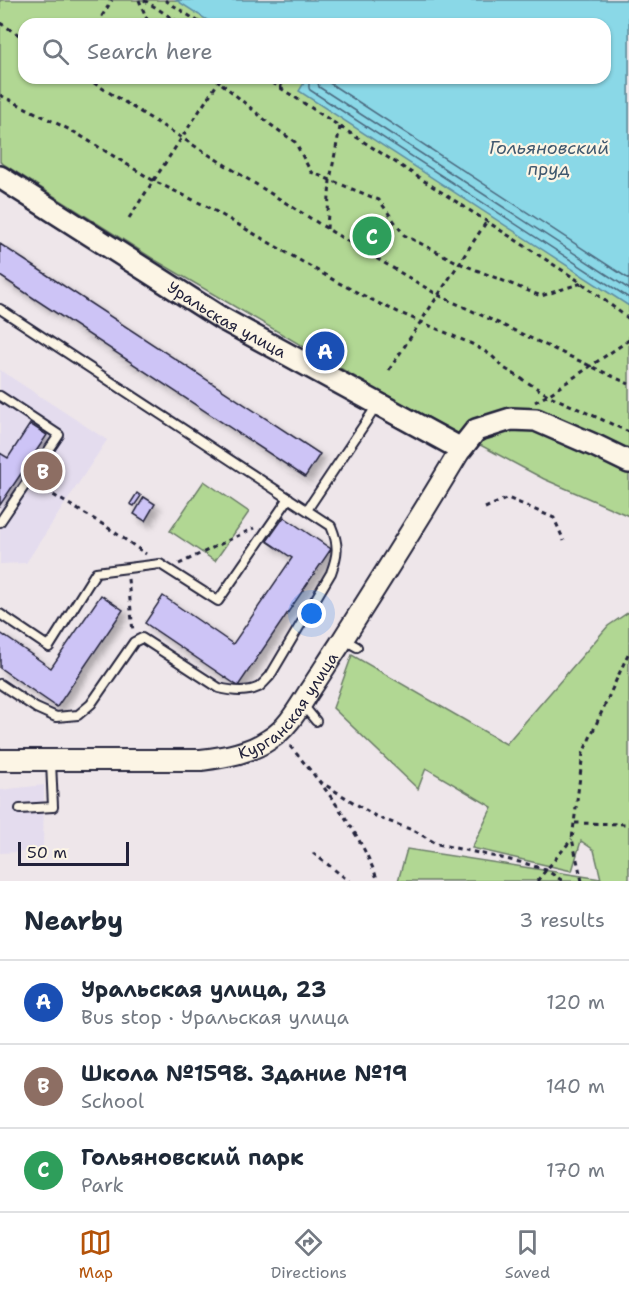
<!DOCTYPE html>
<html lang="en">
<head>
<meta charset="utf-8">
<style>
	:root { --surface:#fff; --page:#f2f2f3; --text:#1f2937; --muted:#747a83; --line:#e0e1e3; --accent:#b45309 }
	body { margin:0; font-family:"Shantell Sans",sans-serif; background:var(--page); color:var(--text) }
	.scale { position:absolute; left:18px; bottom:15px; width:111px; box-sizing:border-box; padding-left:6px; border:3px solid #22223b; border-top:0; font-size:16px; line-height:21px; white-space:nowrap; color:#22223b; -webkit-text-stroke:4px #fcf5e5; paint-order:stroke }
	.you { position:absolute; left:312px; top:614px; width:21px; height:21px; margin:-15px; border:4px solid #fff; border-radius:50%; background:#1a73e8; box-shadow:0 0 0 9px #1a73e833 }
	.badge { display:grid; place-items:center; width:39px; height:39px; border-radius:50%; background:var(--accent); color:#fff; font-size:20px; font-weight:700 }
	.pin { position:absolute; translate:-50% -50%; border:3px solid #fff; box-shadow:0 2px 6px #0006 }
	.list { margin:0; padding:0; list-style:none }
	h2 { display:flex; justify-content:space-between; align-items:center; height:78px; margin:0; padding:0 24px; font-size:26px }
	h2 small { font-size:20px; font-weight:400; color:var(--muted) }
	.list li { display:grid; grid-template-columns:39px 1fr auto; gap:18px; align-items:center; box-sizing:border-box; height:84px; padding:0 24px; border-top:2px solid var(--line) }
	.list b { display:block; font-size:22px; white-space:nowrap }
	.list p { margin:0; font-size:20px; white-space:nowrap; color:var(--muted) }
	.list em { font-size:20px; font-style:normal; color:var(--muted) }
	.icon { flex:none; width:33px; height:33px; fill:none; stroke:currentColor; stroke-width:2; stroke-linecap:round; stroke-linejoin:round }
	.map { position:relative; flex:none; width:629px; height:881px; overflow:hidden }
	.search { position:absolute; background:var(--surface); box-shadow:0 2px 4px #0004; left:18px; right:18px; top:18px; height:66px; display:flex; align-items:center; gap:15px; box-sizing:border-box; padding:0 21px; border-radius:18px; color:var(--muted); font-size:22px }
	.sheet { height:330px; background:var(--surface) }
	nav { display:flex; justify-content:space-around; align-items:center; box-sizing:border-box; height:84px; border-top:2px solid var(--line); background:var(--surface); font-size:16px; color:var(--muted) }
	nav a { display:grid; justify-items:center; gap:3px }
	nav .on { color:var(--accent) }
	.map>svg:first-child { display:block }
	.built { fill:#e4dcee }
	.green { fill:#b1d793; stroke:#6a7c67; stroke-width:1.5; fill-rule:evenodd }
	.water { fill:#8ad8e7; stroke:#608fa2; stroke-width:1.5 }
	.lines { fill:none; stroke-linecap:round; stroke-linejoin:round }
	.shore { stroke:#4c6b80; stroke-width:1.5 }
	.building { fill:#cdc4f6; stroke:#22223b; stroke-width:1.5; filter:url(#shadow) }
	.service-casing { stroke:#22223b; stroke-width:12 }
	.tertiary-casing { stroke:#22223b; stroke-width:24 }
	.secondary-casing { stroke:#22223b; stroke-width:26 }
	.path { stroke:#22223b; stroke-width:3; stroke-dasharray:4.5 4.5; stroke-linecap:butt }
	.service { stroke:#fcf5e5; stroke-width:8 }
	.tertiary { stroke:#fcf5e5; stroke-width:20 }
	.secondary { stroke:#fcf5e5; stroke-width:21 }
	.labels { text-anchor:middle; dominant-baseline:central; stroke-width:4.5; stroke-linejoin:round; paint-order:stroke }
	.street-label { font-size:16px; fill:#22223b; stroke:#fcf5e5 }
	.water-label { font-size:18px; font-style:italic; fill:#41596f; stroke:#fcf5e5 }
</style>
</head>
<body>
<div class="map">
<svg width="629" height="881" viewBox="0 0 629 881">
	<defs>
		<filter id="shadow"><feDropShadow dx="5.5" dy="5.5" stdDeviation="3" flood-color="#0004"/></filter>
	</defs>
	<rect width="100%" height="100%" fill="#eee6ea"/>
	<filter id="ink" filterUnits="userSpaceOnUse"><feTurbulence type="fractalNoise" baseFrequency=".0167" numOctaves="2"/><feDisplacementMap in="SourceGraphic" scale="12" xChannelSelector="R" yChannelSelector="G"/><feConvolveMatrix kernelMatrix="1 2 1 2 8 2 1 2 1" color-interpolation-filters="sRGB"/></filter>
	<g filter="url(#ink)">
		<!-- built -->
		<path class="built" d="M0,370L107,440L26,563L0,564Z
			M44,785L43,851L0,853V790Z"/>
		<!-- green -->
		<path class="green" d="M0,0H629V516L544,479L381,392L155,260L0,162ZM24,24H605V78H24Z
			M204,481L249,512L215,561L170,531Z
			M629,612V881H398L407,849L601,879L594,850L581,841L572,871L472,848L492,807L426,768L418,789L333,708L352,655L506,744L608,626Z"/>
		<!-- water -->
		<path class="water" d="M176,0H629V306L299,91L304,83L297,78H605V24H213Z"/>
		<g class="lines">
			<!-- shore -->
			<path class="shore" d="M308,78C311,82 307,87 310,90L629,298
				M317,78L319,87L629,289
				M326,78L328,82L629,279"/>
		</g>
		<!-- building -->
		<path class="building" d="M0,244L320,454L305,477L0,276Z
			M30,424L47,435L0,505V453L8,458Z
			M137,493L141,496L134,506L130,504Z
			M144,497L155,504L145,521L134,514Z
			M284,517L331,549L238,686L145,623L163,596L233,644L292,558L267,541Z
			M101,595L123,610L57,707L0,668V633L51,668Z"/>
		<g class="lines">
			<!-- service casing -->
			<g class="service-casing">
				<path id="service" d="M0,309L331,526C339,545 338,554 331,573L270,676C267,679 263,684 259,687C247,693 231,691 219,688L142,638L134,642L91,704L78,715L56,717L36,708L0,684
					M0,396L59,435L0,522
					M307,510L378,404
					M0,614L49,647L96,572L160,564L218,601L289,498
					M343,639L357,647
					M302,704L316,721
					M20,809L53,807L51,762"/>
			</g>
			<!-- tertiary casing -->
			<g class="tertiary-casing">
				<g id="tertiary">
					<path id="s1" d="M0,760H201C225,757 250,753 270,739C288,728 299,707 310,690C320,675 330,659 340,644C381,579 422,515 461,449"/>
				</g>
			</g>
			<!-- secondary casing -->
			<g class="secondary-casing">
				<g id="secondary">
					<path id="s2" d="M0,177L221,318L461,449L476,430L511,419L536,420L596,446L629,462"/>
				</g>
			</g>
			<!-- path -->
			<path class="path" d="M139,0L149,24
				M144,0L181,24
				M165,0L202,24
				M0,23L24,38
				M97,24L112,0
				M86,78L334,233L438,295L629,384
				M215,78L271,125L295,142L311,172L379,200L404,235L459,263L541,296L582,283
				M265,78L582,283L629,319
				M281,88V78
				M0,95L76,133L154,181L208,207L337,282L382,305L472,344L491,355L504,368L548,395L629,432
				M129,218L221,78
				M327,229L330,180L340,127
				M389,370L487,221
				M535,402L548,395L629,340
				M38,486L104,525L146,554
				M485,508L508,498L554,518L564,541
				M179,564L254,528
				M128,579L133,632
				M290,746C325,787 359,830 378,881
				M319,781L377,817L415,831L437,844L524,863L546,870L563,881
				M575,823L629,824
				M313,853L349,881
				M537,881L572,839
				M582,881L572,839L583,753L629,652"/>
			<!-- service -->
			<use href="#service" class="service"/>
			<!-- tertiary -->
			<use href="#tertiary" class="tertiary"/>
			<!-- secondary -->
			<use href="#secondary" class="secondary"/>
		</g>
	</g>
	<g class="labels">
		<!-- street labels -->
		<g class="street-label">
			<text stroke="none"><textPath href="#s2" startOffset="268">Уральская улица</textPath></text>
			<text stroke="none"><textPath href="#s1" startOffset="310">Курганская улица</textPath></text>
		</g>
		<!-- water labels -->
		<g class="water-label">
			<text x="549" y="148">Гольяновский<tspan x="549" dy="21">пруд</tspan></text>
		</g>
	</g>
</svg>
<div class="scale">50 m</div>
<div class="you"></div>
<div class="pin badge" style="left:325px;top:351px;background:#1a4fb4">A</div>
<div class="pin badge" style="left:43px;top:471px;background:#8d6e63">B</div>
<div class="pin badge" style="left:372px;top:236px;background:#2e9e5b">C</div>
<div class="search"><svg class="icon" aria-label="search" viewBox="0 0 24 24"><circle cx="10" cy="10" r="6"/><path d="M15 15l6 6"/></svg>Search here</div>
</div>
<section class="sheet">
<h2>Nearby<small>3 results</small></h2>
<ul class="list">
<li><span class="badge" style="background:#1a4fb4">A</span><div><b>Уральская улица, 23</b><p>Bus stop · Уральская улица</p></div><em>120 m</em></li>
<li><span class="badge" style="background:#8d6e63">B</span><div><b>Школа №1598. Здание №19</b><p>School</p></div><em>140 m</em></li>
<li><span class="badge" style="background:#2e9e5b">C</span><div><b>Гольяновcкий парк</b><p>Park</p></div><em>170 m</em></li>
</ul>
</section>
<nav>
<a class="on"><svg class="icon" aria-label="map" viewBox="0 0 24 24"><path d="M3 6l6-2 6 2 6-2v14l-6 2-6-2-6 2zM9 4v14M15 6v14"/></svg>Map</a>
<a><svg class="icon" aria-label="directions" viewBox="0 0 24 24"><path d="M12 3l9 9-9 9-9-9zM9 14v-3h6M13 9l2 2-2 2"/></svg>Directions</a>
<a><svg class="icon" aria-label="saved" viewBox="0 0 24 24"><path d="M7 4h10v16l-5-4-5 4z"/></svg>Saved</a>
</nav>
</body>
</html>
